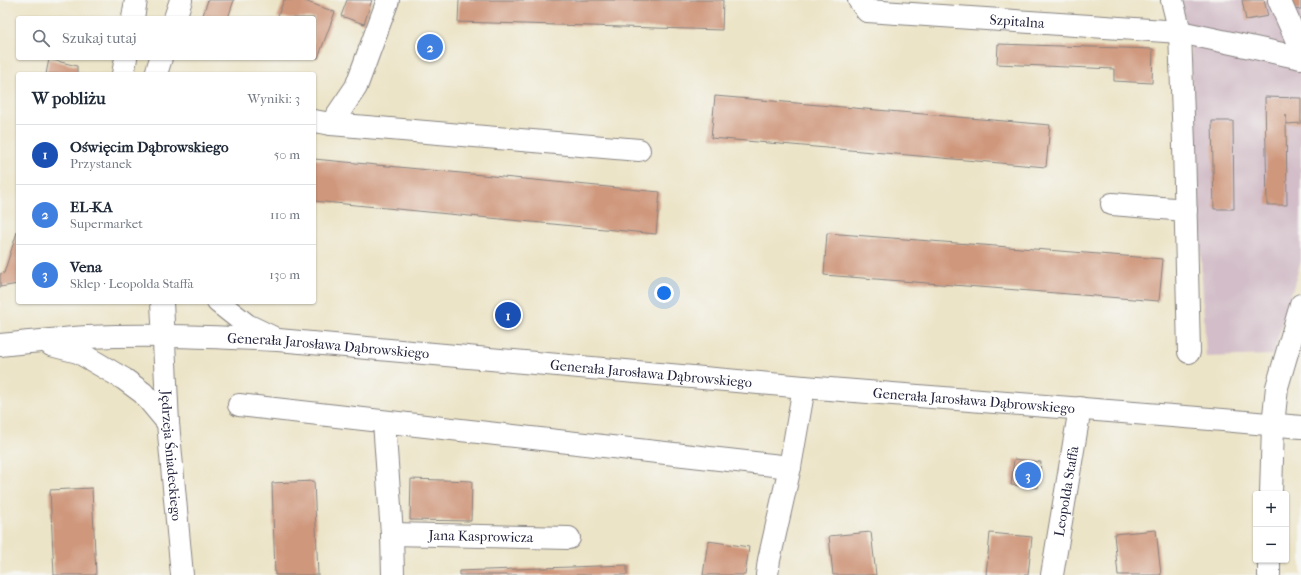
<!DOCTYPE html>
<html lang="pl">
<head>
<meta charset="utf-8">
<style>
	:root { --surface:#fff; --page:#f2f2f3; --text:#1f2937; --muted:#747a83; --line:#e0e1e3; --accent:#111827 }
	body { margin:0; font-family:"IM FELL French Canon",serif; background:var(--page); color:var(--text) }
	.controls { position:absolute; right:12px; bottom:12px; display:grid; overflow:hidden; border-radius:4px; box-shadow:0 1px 3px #0004 }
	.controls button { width:36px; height:36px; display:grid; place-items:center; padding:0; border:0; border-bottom:1px solid var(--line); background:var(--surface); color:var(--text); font:20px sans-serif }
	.you { position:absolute; left:664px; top:293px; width:14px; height:14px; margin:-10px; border:3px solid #fff; border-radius:50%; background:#1a73e8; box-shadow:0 0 0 6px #1a73e833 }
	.badge { display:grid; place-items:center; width:26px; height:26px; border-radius:50%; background:var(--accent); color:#fff; font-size:13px; font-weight:700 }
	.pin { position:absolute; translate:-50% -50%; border:2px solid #fff; box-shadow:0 1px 4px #0006 }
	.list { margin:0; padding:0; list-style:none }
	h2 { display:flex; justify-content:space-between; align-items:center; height:52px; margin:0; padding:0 16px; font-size:17px }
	h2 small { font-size:13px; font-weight:400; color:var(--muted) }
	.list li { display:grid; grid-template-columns:26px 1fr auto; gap:12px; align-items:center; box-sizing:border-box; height:60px; padding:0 16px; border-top:1px solid var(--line) }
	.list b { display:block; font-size:15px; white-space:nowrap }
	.list p { margin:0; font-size:13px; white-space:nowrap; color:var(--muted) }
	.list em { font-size:13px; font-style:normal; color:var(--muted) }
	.icon { flex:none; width:22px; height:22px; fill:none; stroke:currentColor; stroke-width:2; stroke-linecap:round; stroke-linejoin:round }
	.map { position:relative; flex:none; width:1301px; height:575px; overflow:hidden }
	.search { position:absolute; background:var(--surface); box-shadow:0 1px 3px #0004; left:16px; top:16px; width:300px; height:44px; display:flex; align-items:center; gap:10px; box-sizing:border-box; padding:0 14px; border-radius:4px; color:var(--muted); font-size:15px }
	.panel { position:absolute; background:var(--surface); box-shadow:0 1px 3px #0004; left:16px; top:72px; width:300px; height:232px; border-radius:4px }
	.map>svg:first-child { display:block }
	.industrial { fill:#d2bdc8 }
	.building { fill:#cf977c }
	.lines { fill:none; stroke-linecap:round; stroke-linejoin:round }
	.minor-casing { stroke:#878381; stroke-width:24 }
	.minor { stroke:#fff; stroke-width:22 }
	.labels { text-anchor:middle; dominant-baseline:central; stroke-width:4; stroke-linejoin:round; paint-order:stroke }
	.street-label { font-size:14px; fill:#22223b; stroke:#f6f6f2 }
</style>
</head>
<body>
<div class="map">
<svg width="1301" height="575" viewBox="0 0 1301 575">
	<rect width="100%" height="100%" fill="#f6f6f2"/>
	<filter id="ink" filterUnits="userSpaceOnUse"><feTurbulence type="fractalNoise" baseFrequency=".025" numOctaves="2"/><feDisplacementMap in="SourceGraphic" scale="8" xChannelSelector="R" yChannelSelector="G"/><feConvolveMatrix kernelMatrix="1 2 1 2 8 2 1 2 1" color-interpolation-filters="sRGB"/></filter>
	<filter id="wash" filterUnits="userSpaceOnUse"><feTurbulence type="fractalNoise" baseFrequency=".012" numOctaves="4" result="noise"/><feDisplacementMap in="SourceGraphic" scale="16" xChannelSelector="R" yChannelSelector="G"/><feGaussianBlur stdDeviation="0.9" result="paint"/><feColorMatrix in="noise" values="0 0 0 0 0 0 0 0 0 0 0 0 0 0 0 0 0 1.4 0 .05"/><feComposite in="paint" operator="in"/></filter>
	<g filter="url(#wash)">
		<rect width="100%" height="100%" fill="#ece4c7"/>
		<!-- industrial -->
		<path class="industrial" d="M1179,0H1301V261L1273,355L1206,357L1190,45Z"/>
		<g id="blocks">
			<!-- building -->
			<path class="building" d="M208,0H234L228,18H202Z
				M284,0H302L335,12L318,58L314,57V18H277Z
				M347,0H372L364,24L341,16Z
				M459,0H723L722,30L458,22Z
				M1242,0H1264L1268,16L1246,20Z
				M1292,0H1301V9L1294,10Z
				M998,44L1153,49L1152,83L1114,81V69L997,64Z
				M49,59L77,66V74H46Z
				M715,96L1050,125L1046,167L711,138Z
				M1265,97L1301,98V123L1287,124L1286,115L1287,205H1267Z
				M1212,121H1233L1234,209H1214Z
				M314,159L660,192L656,234L314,201Z
				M18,229V284L0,287V274L4,273Z
				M827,233L1163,259L1159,301L824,275Z
				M1014,459L1041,462L1038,488L1011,485Z
				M411,479L472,481L471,521L410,520Z
				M314,481L318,575H275L272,483Z
				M92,488L96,575H54L50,490Z
				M1156,530L1161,575H1118L1114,534Z
				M871,532L876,575H833L829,536Z
				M990,533L1032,537L1028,575H986Z
				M708,541L749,547L745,575H703Z
				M627,565V575H459V571Z"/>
		</g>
	</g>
	<g filter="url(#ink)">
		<use href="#blocks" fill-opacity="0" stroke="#878381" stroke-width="1"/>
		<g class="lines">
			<!-- minor casing -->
			<g class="minor-casing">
				<g id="minor">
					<path id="s1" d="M859,0L867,11L1180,32L1301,58"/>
					<path d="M1172,0L1180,32L1184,145L1189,352"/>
					<path d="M1279,0L1301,50"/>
					<path d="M133,18L136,0"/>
					<path d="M175,18L181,0"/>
					<path d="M123,74L126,58"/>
					<path d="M156,74L161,58"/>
					<path d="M314,121L331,124L639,150"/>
					<path d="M331,124L356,87L388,0"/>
					<path d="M1112,204L1186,210"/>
					<path id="s2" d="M162,302L168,423L182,575"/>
					<path d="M218,302L247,325L272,337"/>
					<path id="s3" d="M0,345C29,342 59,339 88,337C152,334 215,337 278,340L804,387L1223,420L1301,427"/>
					<path d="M51,345L78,352L124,379L143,393L168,423"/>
					<path d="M239,405L790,467"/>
					<path d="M384,422L392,534L393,575"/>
					<path d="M1271,494L1273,425L1277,387L1301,305"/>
					<path id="s4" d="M392,534L569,538"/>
					<path d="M767,575L769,560L790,467L804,387"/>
					<path id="s5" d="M1052,575L1080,408"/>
					<path d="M1269,575V560"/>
				</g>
			</g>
			<!-- minor -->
			<use href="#minor" class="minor"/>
		</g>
	</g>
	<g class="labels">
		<!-- street labels -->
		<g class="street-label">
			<text stroke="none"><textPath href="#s1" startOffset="164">Szpitalna</textPath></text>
			<text stroke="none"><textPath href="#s3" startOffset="329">Generała Jarosława Dąbrowskiego</textPath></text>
			<text stroke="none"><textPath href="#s3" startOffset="653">Generała Jarosława Dąbrowskiego</textPath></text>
			<text stroke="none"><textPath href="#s3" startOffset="977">Generała Jarosława Dąbrowskiego</textPath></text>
			<text stroke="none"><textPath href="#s2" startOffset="154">Jędrzeja Śniadeckiego</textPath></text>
			<text stroke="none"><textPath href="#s5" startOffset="85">Leopolda Staffa</textPath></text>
			<text stroke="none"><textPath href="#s4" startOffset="89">Jana Kasprowicza</textPath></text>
		</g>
	</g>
</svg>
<div class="controls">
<button>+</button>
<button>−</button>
</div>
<div class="you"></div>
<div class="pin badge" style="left:508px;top:315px;background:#1a4fb4">1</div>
<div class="pin badge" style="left:430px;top:47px;background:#3f7fe0">2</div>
<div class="pin badge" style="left:1028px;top:475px;background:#3f7fe0">3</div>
<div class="search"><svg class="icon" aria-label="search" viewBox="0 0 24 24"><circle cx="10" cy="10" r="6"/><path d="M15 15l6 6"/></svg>Szukaj tutaj</div>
<section class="panel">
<h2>W pobliżu<small>Wyniki: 3</small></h2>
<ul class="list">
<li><span class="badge" style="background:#1a4fb4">1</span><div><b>Oświęcim Dąbrowskiego</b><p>Przystanek</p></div><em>50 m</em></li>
<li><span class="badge" style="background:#3f7fe0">2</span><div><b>EL-KA</b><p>Supermarket</p></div><em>110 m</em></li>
<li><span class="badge" style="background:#3f7fe0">3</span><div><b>Vena</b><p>Sklep · Leopolda Staffa</p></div><em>130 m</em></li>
</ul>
</section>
</div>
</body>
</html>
